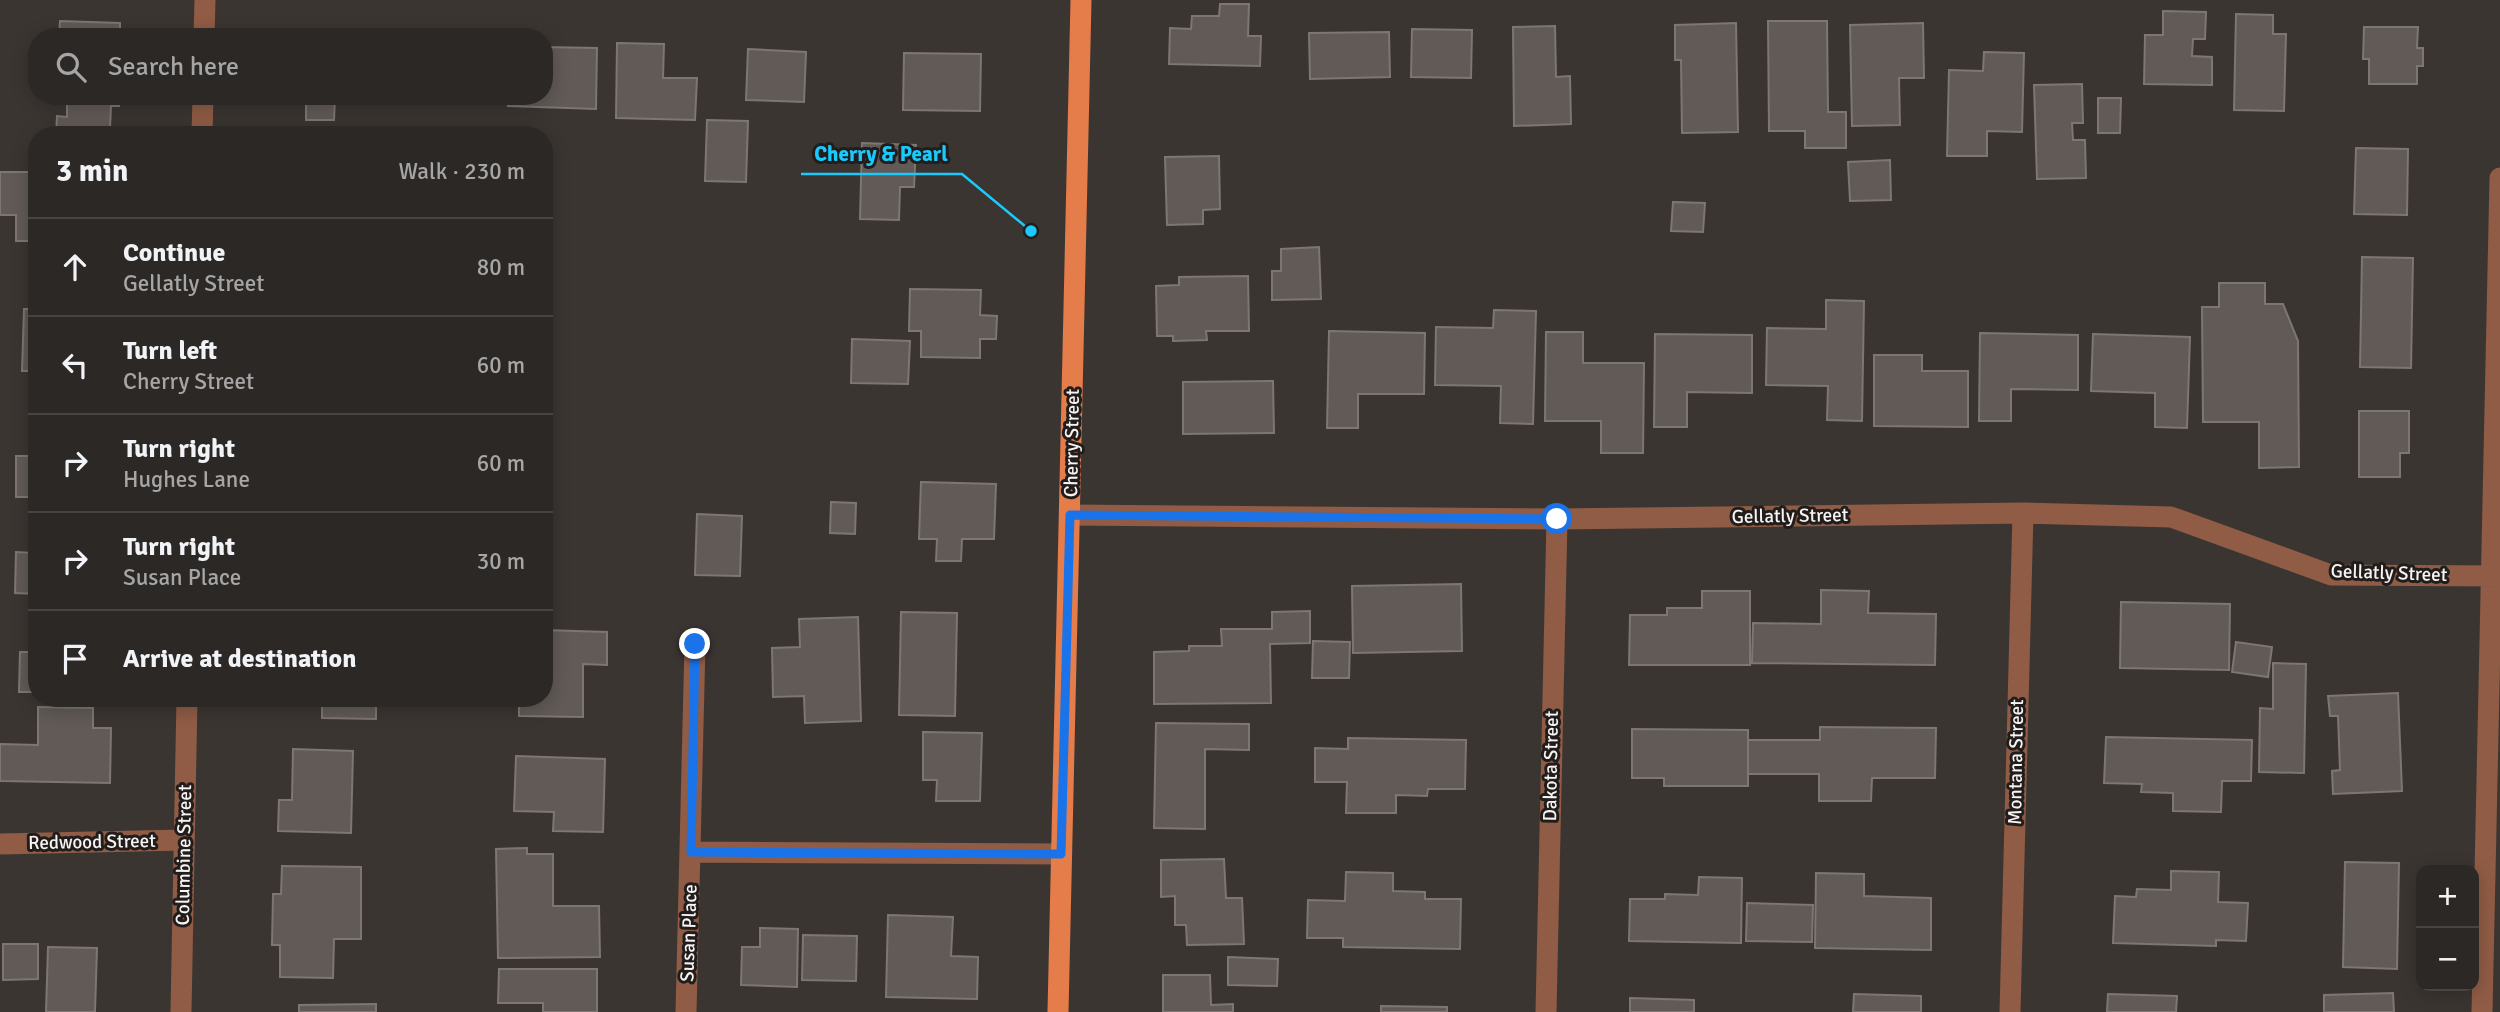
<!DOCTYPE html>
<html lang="en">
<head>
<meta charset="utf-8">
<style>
	:root { --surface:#2c2826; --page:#34302e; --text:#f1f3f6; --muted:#a6a6a7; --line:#484443 }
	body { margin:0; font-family:Signika,sans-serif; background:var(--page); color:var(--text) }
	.controls { position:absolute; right:21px; bottom:21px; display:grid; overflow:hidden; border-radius:14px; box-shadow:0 4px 18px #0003 }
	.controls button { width:63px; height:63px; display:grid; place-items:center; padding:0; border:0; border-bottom:2px solid var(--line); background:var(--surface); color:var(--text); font:35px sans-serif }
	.stop { position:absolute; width:21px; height:21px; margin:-16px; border:5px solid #1a73e8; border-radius:50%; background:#fff }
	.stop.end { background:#1a73e8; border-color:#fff; box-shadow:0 2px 7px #0008 }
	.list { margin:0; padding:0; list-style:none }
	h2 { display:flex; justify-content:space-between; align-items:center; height:91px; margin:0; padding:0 28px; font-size:30px }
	h2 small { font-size:23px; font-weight:400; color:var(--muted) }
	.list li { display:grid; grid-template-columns:46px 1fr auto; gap:21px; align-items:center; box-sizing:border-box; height:98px; padding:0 28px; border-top:2px solid var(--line) }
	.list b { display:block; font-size:26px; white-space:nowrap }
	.list p { margin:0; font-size:23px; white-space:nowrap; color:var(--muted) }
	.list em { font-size:23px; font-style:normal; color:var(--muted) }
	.icon { flex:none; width:38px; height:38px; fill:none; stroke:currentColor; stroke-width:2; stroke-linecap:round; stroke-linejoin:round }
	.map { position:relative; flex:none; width:2500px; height:1012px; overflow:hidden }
	.search { position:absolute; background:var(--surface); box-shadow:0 4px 18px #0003; left:28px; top:28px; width:525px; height:77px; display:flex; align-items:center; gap:18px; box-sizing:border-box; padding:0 24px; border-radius:28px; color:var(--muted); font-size:26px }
	.panel { position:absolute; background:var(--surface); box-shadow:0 4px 18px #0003; left:28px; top:126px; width:525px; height:581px; border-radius:28px }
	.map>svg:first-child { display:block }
	.building { fill:#615a57; stroke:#7d7672; stroke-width:2 }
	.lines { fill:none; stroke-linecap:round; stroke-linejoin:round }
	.minor { stroke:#905c45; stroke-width:21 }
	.major { stroke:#e57d4b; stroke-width:21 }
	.route { stroke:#1a73e8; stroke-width:9 }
	.labels { text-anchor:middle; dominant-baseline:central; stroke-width:6; stroke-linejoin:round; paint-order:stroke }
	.street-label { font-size:19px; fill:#f8f4f2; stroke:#201d1c }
	.leader { fill:none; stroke:#1bcafc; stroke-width:2.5 }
	.callout-dot { fill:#1bcafc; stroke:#201d1c; stroke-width:2.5 }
	.callout-label { font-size:21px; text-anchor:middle; font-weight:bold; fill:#1bcafc; stroke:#201d1c; stroke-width:6; stroke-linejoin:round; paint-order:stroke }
</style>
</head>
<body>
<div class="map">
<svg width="2500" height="1012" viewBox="0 0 2500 1012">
	<rect width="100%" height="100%" fill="#3b3532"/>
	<!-- building -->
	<path class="building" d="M1220,4H1249L1248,36H1261L1260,66L1169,64L1170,28L1191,29L1192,16H1219Z
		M2163,11L2206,12L2205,39H2193L2192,56L2212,57V85L2144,84L2145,35H2163Z
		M2236,14L2273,15V34H2286L2284,111L2234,110Z
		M60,21L120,23V37H59Z
		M1768,21H1827L1828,112H1846V148H1805V131H1769Z
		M1736,23L1738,132L1682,133L1681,60H1675V25Z
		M1923,23L1924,78H1899L1900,125L1852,126L1850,25Z
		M1555,26L1556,77L1570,76L1571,124L1514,126L1513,27Z
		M2364,27H2418L2417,48H2423V66H2417V84H2369V59H2363Z
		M1412,29L1472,30L1471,78L1411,77Z
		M1389,32L1390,77L1310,79L1309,33Z
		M617,43L664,44L663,78H697L695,120L616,118Z
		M544,47L597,48L596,109L508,106V96H544Z
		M748,49L806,52L804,102L746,100Z
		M1984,52L2024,53L2022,132L1987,131V156H1947L1949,70L1983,71Z
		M904,53L981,54L980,111L903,110Z
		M2082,84L2083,123H2072L2073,140H2085L2086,178L2037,179L2034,85Z
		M67,96H119V106H111L110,128L105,127V135H56L57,116L67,117Z
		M293,96H335L334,120H306V97Z
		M2098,98H2121L2120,133H2098Z
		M707,120L748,121L746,182L705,181Z
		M862,143L916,145L914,187H900L899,220L860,219Z
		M2356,148L2408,149L2407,215L2354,214Z
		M1219,156L1220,209L1203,210V224L1167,225L1165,157Z
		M1890,160L1891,200L1850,201L1848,162Z
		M0,172H37V241H16V215H0Z
		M1673,202L1705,203L1703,232L1671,231Z
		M1319,247L1321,299L1272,300V271H1281V249Z
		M2362,257L2413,258L2411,368L2360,367Z
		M1248,276L1249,331H1206L1207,340L1173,341V336H1157L1156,286L1179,285V277Z
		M2219,283H2265V304H2283L2298,341L2299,467L2259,468V422H2203L2202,307H2219Z
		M910,289L981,290L980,315L997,316L996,339H980V358L921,357V331H909Z
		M1826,300L1864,301L1862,421L1827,420L1828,386L1766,385L1767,328L1826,329Z
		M24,309H37V371H22Z
		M1494,310L1536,311L1533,424L1500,423L1501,386L1435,385L1436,327L1493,328Z
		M1329,331L1425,333L1424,394H1358V428H1327Z
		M1546,332H1583V363H1644L1643,453H1601V421H1545Z
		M1980,333L2078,335V390L2011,389V421H1979Z
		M1655,334L1752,335V393L1687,392V427H1654Z
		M2093,334L2190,337L2187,428L2155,427V393L2091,391Z
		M852,339L910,341L908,384L851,383Z
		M1874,355H1922V371H1968V427L1874,426Z
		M1273,381L1274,433L1183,434V382Z
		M2359,411H2409V453H2400V477H2359Z
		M16,456H37V497H16Z
		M921,482L996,484L994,539H962L961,561H936L937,539H919Z
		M831,502L856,503L855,534L830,533Z
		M34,507H37V594L15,593L16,552L34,553Z
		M697,514L742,516L740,576L695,575Z
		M1461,584L1462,651L1353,653L1352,586Z
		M1821,590L1869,591L1868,613L1936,614L1935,665L1752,663L1753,623L1821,624Z
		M1702,591H1750V665H1629L1630,615H1667V608H1702Z
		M2121,602L2230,604L2229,670L2120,668Z
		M1310,611V643L1270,644L1271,703L1154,704V652L1189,651V646H1222L1221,629H1272V612Z
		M901,612L957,613L955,716L899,715Z
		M858,617L861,721L805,723L804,696L773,697L772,648L800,647L799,619Z
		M544,630L607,632V665L583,664V717L519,716V698H544Z
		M1313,641L1350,642L1349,678H1312Z
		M2236,642L2272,647L2268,677L2232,672Z
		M20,652H37V692H19Z
		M2273,663L2306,664L2304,773L2259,772L2260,708L2273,709Z
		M2398,693L2402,791L2333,794L2332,771L2340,770L2338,716H2330L2328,696Z
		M322,698H376V719L322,718Z
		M38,707L93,708V728H111L110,783L0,781V744L38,745Z
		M1156,723L1249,724V750L1205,749V829L1154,828Z
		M1820,727L1936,728L1935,778H1872L1871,801H1819V774H1748V740H1820Z
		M1632,729L1748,730V786H1664V778H1632Z
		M923,732L982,733L980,801H936L937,780H923Z
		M2106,737L2252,740L2251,781H2222L2221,812L2173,811V793L2141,792L2142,784L2104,783Z
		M1348,738L1466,740L1465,789H1428L1427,796L1396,795V813H1346L1347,782H1315V748L1348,749Z
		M293,749L353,751L351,833L278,831L279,800H292Z
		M516,756L605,759L603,832L553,831L554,812L514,811Z
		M527,848V854H553V906H599L600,957L498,958L496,849Z
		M1224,859L1226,898H1242L1244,944L1187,945L1186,925H1175V896L1161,897V860Z
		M2345,862L2399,863L2397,969L2343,967Z
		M282,866L361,867V939H334L333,978L280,977V945H272L273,894H281Z
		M2171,871L2219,872L2218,902L2248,903L2246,941L2216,940V946L2113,943L2115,896L2136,897L2137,889L2171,890Z
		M1346,872L1393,873V891L1425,892V899H1461L1460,949L1343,947V938H1307L1308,900L1345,901Z
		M1816,873L1864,874V896L1931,898V950L1815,948Z
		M1699,877L1742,878L1741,943L1629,941L1630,899H1665V894L1698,895Z
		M1747,903L1813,905L1812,942L1746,941Z
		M888,915L953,917L951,956L978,957L977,999L886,997Z
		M760,928L798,929L797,987L741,985L742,947H760Z
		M803,935L857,936L856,981L802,980Z
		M3,944H38V979L3,980Z
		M48,947L97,948L95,1012H46Z
		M1228,957L1278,959L1277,986L1228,985Z
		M499,969H597V1012H543V1003H498Z
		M1163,975H1210L1211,1005L1233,1004V1012H1163Z
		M2393,993L2394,1012H2324V995Z
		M1854,994L1921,996V1012H1853Z
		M2108,994L2177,996L2176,1012H2107Z
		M1630,998L1694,1000V1012H1630Z
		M376,1004V1012H299V1005Z
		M1381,1006L1447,1007V1012H1381Z"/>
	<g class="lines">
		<!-- minor -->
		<path class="minor" d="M204,37L205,0
			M202,135L203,96
			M1070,515L1557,519L2023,513L2171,517L2331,575L2500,576
			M0,844L184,840
			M691,852L1061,854
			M181,1012L187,698
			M686,1012L695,644
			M1546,1012L1557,519
			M2010,1012L2023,513
			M2482,1012L2500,178"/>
		<!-- major -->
		<path class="major" d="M1058,1012L1081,0"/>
	</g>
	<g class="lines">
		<!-- route -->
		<path class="route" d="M695,644L691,852L1061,854L1070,515L1557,519"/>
	</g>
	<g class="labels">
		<!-- street labels -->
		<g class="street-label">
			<text transform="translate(1072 443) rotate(-89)">Cherry Street</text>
			<text transform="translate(1790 516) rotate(-1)">Gellatly Street</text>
			<text transform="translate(2389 573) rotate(2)">Gellatly Street</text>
			<text transform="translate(2016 762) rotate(-89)">Montana Street</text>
			<text transform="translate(1551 766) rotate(-89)">Dakota Street</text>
			<text transform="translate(92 842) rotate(-1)">Redwood Street</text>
			<text transform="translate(184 855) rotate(-89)">Columbine Street</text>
			<text transform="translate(689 933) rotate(-88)">Susan Place</text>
		</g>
	</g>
	<!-- callouts -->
	<path class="leader" d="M1031 231L962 174H801"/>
	<circle class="callout-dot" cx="1031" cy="231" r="7"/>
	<g class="callout-label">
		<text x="881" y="161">Cherry &amp; Pearl</text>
	</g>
</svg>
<div class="controls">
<button>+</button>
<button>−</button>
</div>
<div class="stop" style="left:1557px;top:519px"></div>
<div class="stop end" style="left:695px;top:644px"></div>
<div class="search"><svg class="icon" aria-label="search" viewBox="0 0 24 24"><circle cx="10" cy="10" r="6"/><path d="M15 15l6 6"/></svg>Search here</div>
<section class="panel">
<h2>3 min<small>Walk · 230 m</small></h2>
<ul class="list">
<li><svg class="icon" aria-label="ahead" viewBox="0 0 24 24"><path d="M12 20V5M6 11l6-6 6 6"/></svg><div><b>Continue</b><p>Gellatly Street</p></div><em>80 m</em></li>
<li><svg class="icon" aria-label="left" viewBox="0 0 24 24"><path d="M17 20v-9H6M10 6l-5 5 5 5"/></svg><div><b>Turn left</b><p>Cherry Street</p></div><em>60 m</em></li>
<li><svg class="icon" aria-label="right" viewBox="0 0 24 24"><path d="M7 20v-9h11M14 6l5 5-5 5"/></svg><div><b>Turn right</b><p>Hughes Lane</p></div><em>60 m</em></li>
<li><svg class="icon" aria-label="right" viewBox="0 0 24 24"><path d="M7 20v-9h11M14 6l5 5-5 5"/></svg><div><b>Turn right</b><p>Susan Place</p></div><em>30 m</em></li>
<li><svg class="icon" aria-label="arrive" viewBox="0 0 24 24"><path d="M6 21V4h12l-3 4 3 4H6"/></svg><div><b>Arrive at destination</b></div></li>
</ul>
</section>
</div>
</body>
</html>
